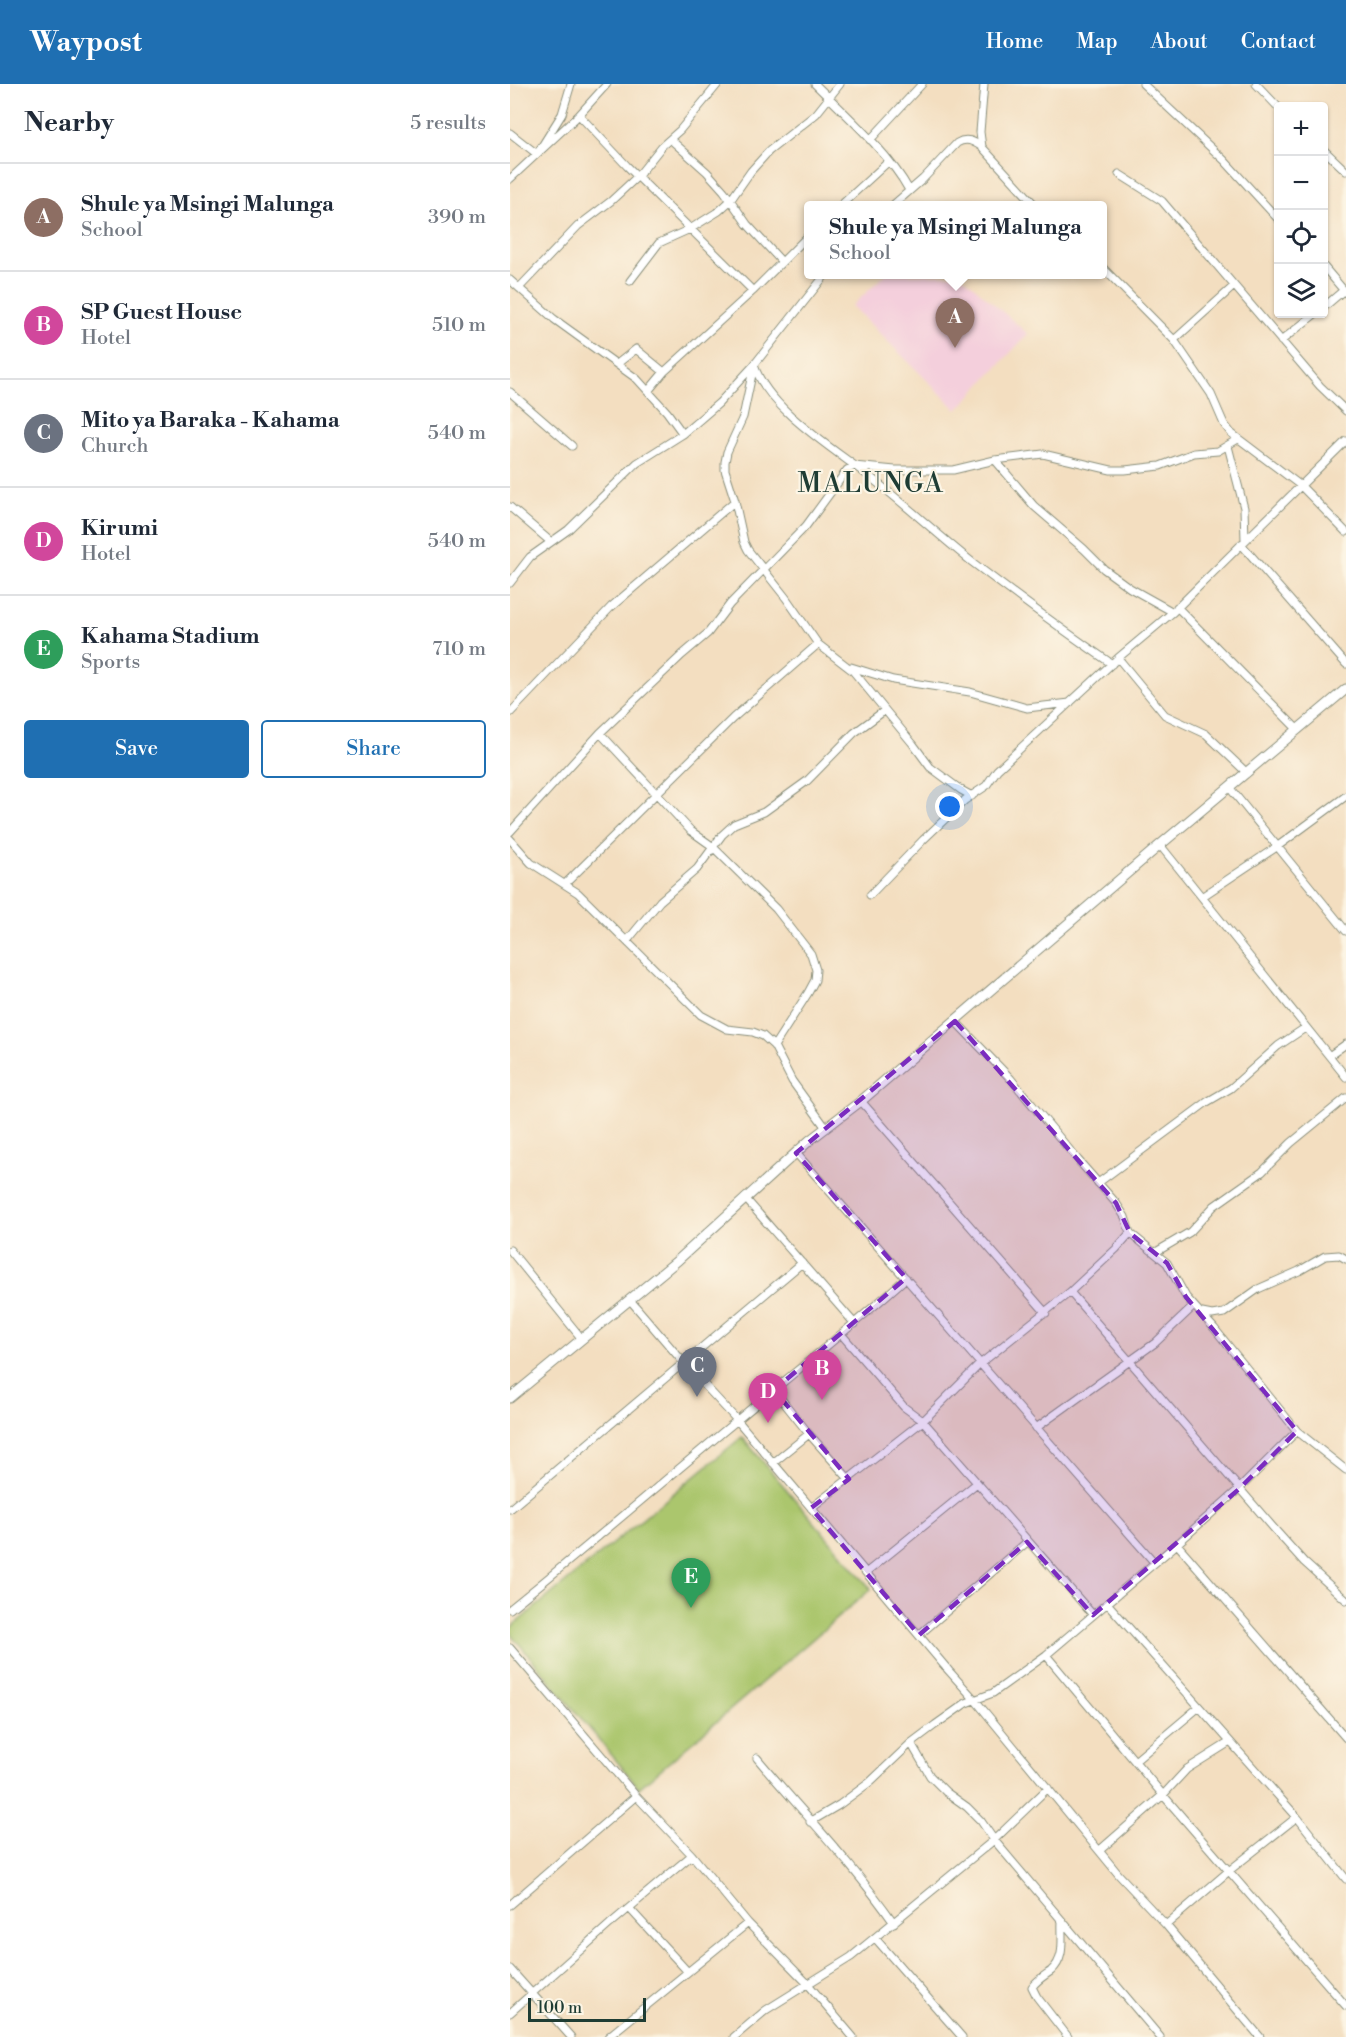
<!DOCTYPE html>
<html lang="en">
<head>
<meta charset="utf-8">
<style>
	:root { --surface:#fff; --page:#f6f6f7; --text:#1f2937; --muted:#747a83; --line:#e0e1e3; --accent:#1f6fb2 }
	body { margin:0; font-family:"Libre Bodoni",serif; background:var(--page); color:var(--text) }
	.controls { position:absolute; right:18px; top:18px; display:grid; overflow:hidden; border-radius:6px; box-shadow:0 2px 4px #0004 }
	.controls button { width:54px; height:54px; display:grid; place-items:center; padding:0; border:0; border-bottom:2px solid var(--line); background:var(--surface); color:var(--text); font:30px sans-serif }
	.scale { position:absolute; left:18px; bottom:15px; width:118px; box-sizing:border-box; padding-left:6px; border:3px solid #1f3d34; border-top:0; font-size:16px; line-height:21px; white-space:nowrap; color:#1f3d34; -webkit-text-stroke:4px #fcf5e5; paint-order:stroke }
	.you { position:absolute; left:440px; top:723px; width:21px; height:21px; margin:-15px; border:4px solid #fff; border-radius:50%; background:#1a73e8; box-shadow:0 0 0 9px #1a73e833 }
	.badge { display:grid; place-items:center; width:39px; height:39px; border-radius:50%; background:var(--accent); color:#fff; font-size:20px; font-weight:700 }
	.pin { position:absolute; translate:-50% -50px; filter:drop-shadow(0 2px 3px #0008) }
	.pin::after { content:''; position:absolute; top:32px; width:21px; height:18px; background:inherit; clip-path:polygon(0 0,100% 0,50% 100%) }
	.popup { position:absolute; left:294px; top:117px; width:303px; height:78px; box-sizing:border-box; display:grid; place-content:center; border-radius:6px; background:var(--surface); filter:drop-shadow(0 2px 4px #0005); font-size:20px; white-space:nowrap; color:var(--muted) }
	.popup b { font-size:22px; color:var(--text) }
	.popup::after { content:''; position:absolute; left:50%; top:100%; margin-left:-12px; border:12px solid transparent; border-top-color:var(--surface) }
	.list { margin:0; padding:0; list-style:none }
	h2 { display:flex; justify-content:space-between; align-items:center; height:78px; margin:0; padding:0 24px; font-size:26px }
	h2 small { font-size:20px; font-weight:400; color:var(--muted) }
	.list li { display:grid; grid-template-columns:39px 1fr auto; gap:18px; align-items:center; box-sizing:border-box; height:108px; padding:0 24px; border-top:2px solid var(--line) }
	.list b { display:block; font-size:22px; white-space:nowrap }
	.list p { margin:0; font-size:20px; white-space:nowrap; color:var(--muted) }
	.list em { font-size:20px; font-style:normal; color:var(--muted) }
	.actions { display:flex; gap:12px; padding:18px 24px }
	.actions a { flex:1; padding:14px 0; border:2px solid var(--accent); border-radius:6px; text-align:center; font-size:21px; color:var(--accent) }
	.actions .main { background:var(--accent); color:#fff }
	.icon { flex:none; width:33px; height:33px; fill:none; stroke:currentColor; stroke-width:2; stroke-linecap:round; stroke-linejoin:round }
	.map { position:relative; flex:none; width:836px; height:1953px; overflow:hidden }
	header { display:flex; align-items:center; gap:36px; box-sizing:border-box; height:84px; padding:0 30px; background:var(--accent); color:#fff }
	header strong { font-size:28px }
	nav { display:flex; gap:33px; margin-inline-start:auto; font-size:21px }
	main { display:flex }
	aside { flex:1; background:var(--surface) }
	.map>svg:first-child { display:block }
	.built { fill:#f4cfdc }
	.pitch { fill:#abc66d; stroke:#658250; stroke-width:1.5 }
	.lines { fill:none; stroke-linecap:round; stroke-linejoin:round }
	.minor-casing { stroke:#898e7a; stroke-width:9 }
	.tertiary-casing { stroke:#898e7a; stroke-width:11 }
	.minor { stroke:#fff; stroke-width:7 }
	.tertiary { stroke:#fff; stroke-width:9 }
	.marked { fill:#7b2cbf; fill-opacity:0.2; stroke:#7b2cbf; stroke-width:4.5; stroke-dasharray:12 8; stroke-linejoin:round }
	.labels { text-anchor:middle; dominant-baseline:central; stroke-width:4.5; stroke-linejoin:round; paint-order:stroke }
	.quarter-label { font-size:27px; letter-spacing:1.5px; fill:#1f3d34; stroke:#fcf5e5 }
</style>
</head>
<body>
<header>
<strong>Waypost</strong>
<nav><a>Home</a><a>Map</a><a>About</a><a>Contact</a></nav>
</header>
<main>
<aside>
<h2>Nearby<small>5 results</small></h2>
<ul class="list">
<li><span class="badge" style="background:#8d6e63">A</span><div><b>Shule ya Msingi Malunga</b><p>School</p></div><em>390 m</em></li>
<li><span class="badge" style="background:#d1479c">B</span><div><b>SP Guest House</b><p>Hotel</p></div><em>510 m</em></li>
<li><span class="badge" style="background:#6b7280">C</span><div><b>Mito ya Baraka - Kahama</b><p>Church</p></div><em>540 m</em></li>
<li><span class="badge" style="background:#d1479c">D</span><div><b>Kirumi</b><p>Hotel</p></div><em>540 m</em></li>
<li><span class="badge" style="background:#2e9e5b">E</span><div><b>Kahama Stadium</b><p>Sports</p></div><em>710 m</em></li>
</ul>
<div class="actions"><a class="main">Save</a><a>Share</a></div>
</aside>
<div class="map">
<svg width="836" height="1953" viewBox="0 0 836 1953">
	<rect width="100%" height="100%" fill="#fcf5e5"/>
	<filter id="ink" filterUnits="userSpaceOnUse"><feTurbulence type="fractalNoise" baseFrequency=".0167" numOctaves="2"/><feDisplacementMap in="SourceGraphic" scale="12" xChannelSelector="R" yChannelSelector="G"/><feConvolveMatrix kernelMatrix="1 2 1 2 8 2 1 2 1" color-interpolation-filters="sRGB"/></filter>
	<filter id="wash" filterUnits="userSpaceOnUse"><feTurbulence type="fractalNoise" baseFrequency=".008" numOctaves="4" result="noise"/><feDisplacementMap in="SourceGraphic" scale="24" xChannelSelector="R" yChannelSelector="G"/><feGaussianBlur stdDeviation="1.35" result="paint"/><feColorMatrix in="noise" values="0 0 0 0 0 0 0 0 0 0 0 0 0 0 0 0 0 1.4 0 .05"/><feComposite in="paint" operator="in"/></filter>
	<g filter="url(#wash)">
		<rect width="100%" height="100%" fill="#f3dec0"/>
		<!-- built -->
		<path class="built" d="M376,190L451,191L518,250L447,326L342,222Z"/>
		<!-- pitch -->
		<path class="pitch" d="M232,1353L361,1505L129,1704L0,1549V1544Z"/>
	</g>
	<g filter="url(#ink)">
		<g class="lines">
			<!-- minor casing -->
			<g class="minor-casing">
				<path id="minor" d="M305,0C335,30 379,69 399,106
					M474,0L470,48L472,63L526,122
					M633,0L714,76L768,135
					M746,0L768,23
					M69,31L117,82L243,207
					M0,49L27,70L52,30L61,0
					M160,55L197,88L214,107L237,140L272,178
					M360,56L412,0
					M814,66L836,87
					M609,90L652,117L810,302L836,327
					M0,95L69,31L97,0
					M330,122L378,78
					M382,122L413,95L447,59C457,53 464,58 472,63
					M592,183L664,256L701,310L714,340L721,349L791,402L836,448
					M814,183L836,209
					M0,196L44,235L127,295L157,328L173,350
					M120,197L149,159L180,145L209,127L220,117L241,87L259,67L306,30L330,0
					M9,204L68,142L101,117L128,92L152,62L170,46L208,0
					M814,223L834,206
					M664,256L724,202
					M771,257L805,230
					M107,280L126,265L154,288
					M244,281L233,333L217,368L215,378V386L225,417L234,458L238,466L276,514L308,560L343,587L403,660L420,683L451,706L462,712
					M244,281C258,325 324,365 360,393C395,420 427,450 462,478C508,513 554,547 602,580
					M139,306L154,288L243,207L298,152
					M0,308L62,362
					M718,362L734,424L735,456
					M485,376L524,422L574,465L594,485L620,504L663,528
					M0,423L41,458
					M731,460L836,580
					M0,499L20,473L58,446L127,379L173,350L209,319L244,281L316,190
					M667,523L788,646
					M608,574L655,631L696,650L737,689
					M341,583L383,596L460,608L517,624L560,619
					M0,629L101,523L225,417
					M90,649L181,747L202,762L266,825L301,870L306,886L305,896L298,909L264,962
					M719,703L836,847
					M0,748L90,649L172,571L198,549L220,520L296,442L337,386L344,382L385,386H443L485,376L533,370L601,386H615L650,382L684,369L708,367L728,355
					M0,755L21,779L68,809L191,931L217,945L243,948L253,952L264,962L282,997L316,1044
					M650,761L836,993
					M56,799L223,634L308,560
					M360,811L413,756L455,716L476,702L487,686L608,574L663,528L836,357
					M693,812L768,762L836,712
					M117,857L150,817L187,785L212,751L224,740L254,728L297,697L344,649L374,627
					M819,972L836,960
					M351,1017L536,1229
					M286,1069L644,1478
					M588,1099L697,1018L721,1004L768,962L795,944
					M235,1114L345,1240
					M0,1166L72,1255
					M646,1168L680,1148L704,1122L752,1088L781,1059L836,1014
					M560,1208L767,1448L794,1478L836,1516
					M120,1216L174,1279L227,1336L439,1587L466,1617L609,1791L656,1841L750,1953
					M692,1229L702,1231L714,1229L748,1205L789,1187L815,1172L829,1171L836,1175
					M332,1251L394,1323L413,1337L583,1531
					M264,1306L299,1350L339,1395
					M526,1344L645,1259L684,1222
					M787,1347L836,1386
					M263,1379L299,1350
					M301,1424L413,1337L470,1280L560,1208L606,1165L620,1149L615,1133L606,1119L568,1076L501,995L445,937
					M0,1425L292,1179
					M667,1460L836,1654
					M357,1488L467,1399
					M597,1519L787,1733L836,1795
					M0,1525C76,1464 150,1400 225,1338C282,1290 341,1244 396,1194
					M409,1551L517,1458
					M0,1564L126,1712L182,1771L238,1839L297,1899L343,1953
					M536,1571L653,1711L836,1922
					M401,1659L420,1692L436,1708L457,1723L471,1737L484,1756L650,1953
					M247,1674C293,1729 343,1780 384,1839
					M625,1677L689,1623
					M300,1738L329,1721L360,1698L401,1659L425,1641L456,1619L483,1609L536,1571L667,1460L729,1405L787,1347L704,1244L676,1213L657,1179L620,1149
					M590,1766L653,1711L677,1685L720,1658
					M0,1821L126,1712
					M119,1824L178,1888
					M552,1837C551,1855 556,1874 541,1887C534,1892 527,1896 522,1903L527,1913L558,1953
					M656,1841L720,1786L787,1733
					M365,1854L452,1953
					M0,1885L61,1953
					M0,1929L100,1840L182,1771
					M98,1953L238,1839
					M224,1953L256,1926L341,1873L484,1756L538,1704"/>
			</g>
			<!-- tertiary casing -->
			<g class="tertiary-casing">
				<path id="tertiary" d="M0,1314L168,1176L300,1056L351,1017L650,761L836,605"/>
			</g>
			<!-- minor -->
			<use href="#minor" class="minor"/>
			<!-- tertiary -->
			<use href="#tertiary" class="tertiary"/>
		</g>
	</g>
	<!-- marked area -->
	<path class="marked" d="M445,937L606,1119L620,1149L657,1179L676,1213L787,1347L729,1405L583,1531L517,1458L409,1551L301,1424L339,1395L264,1306L396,1194L286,1069Z"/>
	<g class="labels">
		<!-- quarter labels -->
		<g class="quarter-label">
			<text x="361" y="400">MALUNGA</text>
		</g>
	</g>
</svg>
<div class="controls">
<button>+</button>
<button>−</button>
<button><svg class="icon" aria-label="locate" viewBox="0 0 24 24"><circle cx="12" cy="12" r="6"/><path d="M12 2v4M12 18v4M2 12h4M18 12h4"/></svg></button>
<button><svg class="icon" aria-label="layers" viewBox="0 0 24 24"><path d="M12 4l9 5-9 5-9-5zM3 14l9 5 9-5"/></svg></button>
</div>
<div class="scale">100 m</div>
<div class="you"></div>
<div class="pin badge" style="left:445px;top:264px;background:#8d6e63">A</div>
<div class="popup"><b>Shule ya Msingi Malunga</b>School</div>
<div class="pin badge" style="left:312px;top:1316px;background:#d1479c">B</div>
<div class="pin badge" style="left:187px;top:1313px;background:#6b7280">C</div>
<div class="pin badge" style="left:258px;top:1339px;background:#d1479c">D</div>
<div class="pin badge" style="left:181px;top:1524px;background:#2e9e5b">E</div>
</div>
</main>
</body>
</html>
